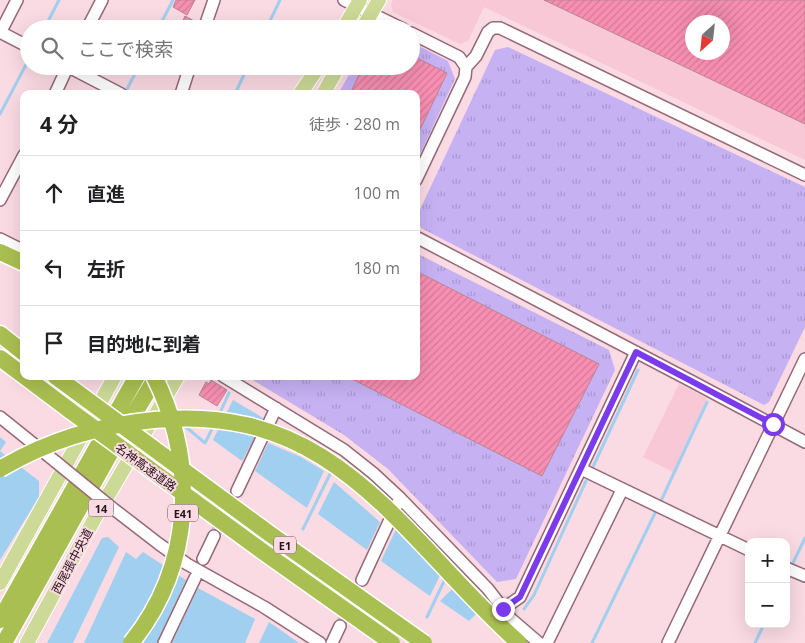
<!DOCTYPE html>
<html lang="ja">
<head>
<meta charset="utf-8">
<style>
	:root { --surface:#fff; --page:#f2f2f2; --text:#202124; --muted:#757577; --line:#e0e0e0 }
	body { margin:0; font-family:"Open Sans","Noto Sans JP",sans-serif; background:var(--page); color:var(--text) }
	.controls { position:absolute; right:15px; bottom:15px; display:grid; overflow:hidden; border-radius:10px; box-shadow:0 5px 20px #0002 }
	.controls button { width:45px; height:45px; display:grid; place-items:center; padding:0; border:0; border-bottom:1px solid var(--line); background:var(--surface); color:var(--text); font:25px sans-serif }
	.compass { position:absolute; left:685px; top:15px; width:45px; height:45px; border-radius:50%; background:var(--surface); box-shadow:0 5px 20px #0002; rotate:207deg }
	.stop { position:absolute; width:15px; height:15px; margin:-11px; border:4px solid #7c3aed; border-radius:50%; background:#fff }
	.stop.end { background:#7c3aed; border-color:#fff; box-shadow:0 1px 5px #0008 }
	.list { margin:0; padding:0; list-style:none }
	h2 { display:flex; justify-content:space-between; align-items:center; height:65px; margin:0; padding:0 20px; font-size:21px }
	h2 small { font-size:16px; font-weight:400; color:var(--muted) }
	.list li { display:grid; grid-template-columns:32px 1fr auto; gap:15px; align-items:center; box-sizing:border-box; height:75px; padding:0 20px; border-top:1px solid var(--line) }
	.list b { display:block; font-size:19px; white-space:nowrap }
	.list em { font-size:16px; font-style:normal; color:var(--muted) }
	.icon { flex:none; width:28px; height:28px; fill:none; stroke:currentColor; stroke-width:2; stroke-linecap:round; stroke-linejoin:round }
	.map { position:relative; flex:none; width:805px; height:643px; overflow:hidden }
	.search { position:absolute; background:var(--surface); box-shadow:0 5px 20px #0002; left:20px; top:20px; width:400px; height:55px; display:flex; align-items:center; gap:12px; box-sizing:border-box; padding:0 18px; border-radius:28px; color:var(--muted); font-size:19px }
	.panel { position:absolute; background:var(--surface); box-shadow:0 5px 20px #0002; left:20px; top:90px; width:400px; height:290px; border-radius:10px }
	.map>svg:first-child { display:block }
	.built { fill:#f9c8d6; fill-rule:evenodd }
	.grass { fill:url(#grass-tufts) }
	.water { fill:#a1cfef }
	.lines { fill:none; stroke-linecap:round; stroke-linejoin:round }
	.stream { stroke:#a1cfef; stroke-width:3 }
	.building { fill:url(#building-hatch); stroke:#b88695; fill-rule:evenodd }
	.minor-tunnel { stroke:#dabcc5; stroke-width:11; stroke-dasharray:11 5.5; stroke-linecap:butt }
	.minor-casing { stroke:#976877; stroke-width:14 }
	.major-casing { stroke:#fff; stroke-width:16 }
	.highway-casing { stroke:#fff; stroke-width:19 }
	.minor { stroke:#fff; stroke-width:11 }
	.major { stroke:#ccd997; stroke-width:14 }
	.highway { stroke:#aabf51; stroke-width:16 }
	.minor-bridge-casing { stroke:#976877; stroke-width:14; stroke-linecap:butt }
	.highway-bridge-casing { stroke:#fff; stroke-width:19; stroke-linecap:butt }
	.minor-bridge { stroke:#fff; stroke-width:11 }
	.highway-bridge { stroke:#aabf51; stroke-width:16 }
	.route { stroke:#7c3aed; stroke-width:6 }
	.labels { text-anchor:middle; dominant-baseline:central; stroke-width:4; stroke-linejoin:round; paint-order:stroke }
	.shield { fill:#fadae3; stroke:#664f56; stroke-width:1 }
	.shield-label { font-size:11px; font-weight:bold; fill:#27141a }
	.street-label { font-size:12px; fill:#27141a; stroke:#fadae3 }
</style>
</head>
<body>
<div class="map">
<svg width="805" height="643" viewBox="0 0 805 643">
	<defs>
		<pattern id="grass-tufts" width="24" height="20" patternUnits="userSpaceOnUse" patternTransform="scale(1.25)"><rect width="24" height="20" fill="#c6b1f3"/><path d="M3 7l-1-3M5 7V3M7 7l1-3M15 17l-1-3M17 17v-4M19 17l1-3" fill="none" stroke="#aa97d0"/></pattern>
		<pattern id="building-hatch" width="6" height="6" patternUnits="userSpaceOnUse" patternTransform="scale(1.25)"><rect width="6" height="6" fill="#f88fb2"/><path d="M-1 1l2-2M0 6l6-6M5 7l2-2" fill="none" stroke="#d57a98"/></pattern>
	</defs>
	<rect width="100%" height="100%" fill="#fadae3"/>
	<!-- built -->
	<path class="built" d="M393,0H805V160L484,7L468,41L460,44L393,12L391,4ZM692,22H722V52H692Z
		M679,384L707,398L673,472L643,457Z"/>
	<!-- grass -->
	<path class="grass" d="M411,42L448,61L455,79L416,163V94H338L354,66H411Z
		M508,47L805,187V327L769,402L764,405L421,228L417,216L495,50Z
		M416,253L609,350L615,370L516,579L497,582L388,469L344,435L246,376H416Z"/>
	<!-- water -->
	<path class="water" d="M233,400L263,418L255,437L242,461L213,440Z
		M0,437L6,442L0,451L39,481V497L0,560Z
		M268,443L301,457L324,471L307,508L255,471Z
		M334,482L380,522L367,550L318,514Z
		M397,527L447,561L430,596L381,561Z
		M108,537L119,547L73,643H47L102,538Z
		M126,552L136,559L143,552L186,580L157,643H84Z
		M461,580L485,605L469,621L440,601Z
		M198,588L255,619L245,643H172Z
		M269,622L299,643H259Z"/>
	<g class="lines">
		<!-- stream -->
		<path class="stream" d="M44,29L59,0
			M158,29L173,0
			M266,29L280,0
			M125,93L139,66
			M235,94L248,66
			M0,114L29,59
			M219,415L229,393
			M186,427L205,443L214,425
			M592,469L638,370
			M660,503L707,402
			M303,529L331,472
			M791,567L805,538
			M524,609L534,595L586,481
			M427,617L446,577
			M592,643L657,509
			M755,643L764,624"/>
	</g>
	<!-- building -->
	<path class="building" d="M176,0H195L187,15L173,7Z
		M544,0H805V124ZM692,22H722V52H692Z
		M185,16L198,23L197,29H188L181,25Z
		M411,55L447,73L416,138V94H350L363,66H411Z
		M416,271L599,364L542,476L346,376H416Z
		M211,380L227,390L217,406L199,395L206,382L209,384Z"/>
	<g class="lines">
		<!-- minor-tunnel -->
		<path class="minor-tunnel" d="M214,536L237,491
			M340,626L362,580"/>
		<!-- minor casing -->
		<g class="minor-casing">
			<path id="minor" d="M344,0L403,29
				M87,29L102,0
				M204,29L214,0
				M0,32L29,47
				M0,33L17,0
				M411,33L459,57L466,67
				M67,66L121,94
				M55,94L68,66
				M181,94L190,66
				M416,180L465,77L466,67L476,56L488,32L493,28H500L805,175
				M0,200L24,155
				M416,237L693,382L805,442
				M0,239L24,251
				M223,376L344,450L373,473L400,498L488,589L511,619L539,643
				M0,417L56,462
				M581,469L749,550
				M237,491L276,408
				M111,507L159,544L187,564L264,607L320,643
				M203,559L214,536
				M786,568L805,576
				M362,580L400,498
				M503,609L520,597L636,352
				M164,643L195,578
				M332,643L340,626
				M547,643L622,490
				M668,643L805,359"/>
		</g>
		<!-- major casing -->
		<g class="major-casing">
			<path id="major" d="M343,29L360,0
				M362,29L379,0
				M300,94L319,66
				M323,94L339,66
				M0,583L115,376
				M27,643L96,516L178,376"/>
		</g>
		<!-- highway casing -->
		<g class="highway-casing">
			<path id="highway" d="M0,252L24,263
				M0,334L24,353
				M0,358L72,412
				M55,376L78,393
				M0,620L137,376
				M4,643L108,457L157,376"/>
		</g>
		<!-- minor -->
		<use href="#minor" class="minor"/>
		<!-- major -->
		<use href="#major" class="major"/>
		<!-- highway -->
		<use href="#highway" class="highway"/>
		<!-- minor-bridge casing -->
		<g class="minor-bridge-casing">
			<path id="minor-bridge" d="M56,462L111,507"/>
		</g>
		<!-- highway-bridge casing -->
		<g class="highway-bridge-casing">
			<path id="highway-bridge" d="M78,393L270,534L424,643
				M72,412L262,551L392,643
				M0,469C47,441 100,425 154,420C337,402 402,538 519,643
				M131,643C193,566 198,464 154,376"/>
		</g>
		<!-- minor-bridge -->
		<use href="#minor-bridge" class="minor-bridge"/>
		<!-- highway-bridge -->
		<use href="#highway-bridge" class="highway-bridge"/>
	</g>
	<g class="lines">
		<!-- route -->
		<path class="route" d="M503,609L520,597L636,352L773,424"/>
	</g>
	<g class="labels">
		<!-- shield labels -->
		<g class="shield">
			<rect x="88.5" y="499.5" width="25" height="17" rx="4"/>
			<rect x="168" y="504.5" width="30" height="17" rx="4"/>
			<rect x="274" y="536.5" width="22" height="17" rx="4"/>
		</g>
		<g class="shield-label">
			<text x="101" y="508">14</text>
			<text x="183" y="513">E41</text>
			<text x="285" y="545">E1</text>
		</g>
		<!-- street labels -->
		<g class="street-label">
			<text transform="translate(146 467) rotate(36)">名神高速道路</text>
			<text transform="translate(72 561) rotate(-62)">西尾張中央道</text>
		</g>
	</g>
</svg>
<div class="controls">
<button>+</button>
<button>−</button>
</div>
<svg class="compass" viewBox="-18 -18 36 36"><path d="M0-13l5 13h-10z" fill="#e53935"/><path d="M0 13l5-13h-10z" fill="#757577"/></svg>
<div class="stop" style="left:773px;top:424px"></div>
<div class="stop end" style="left:503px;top:609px"></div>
<div class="search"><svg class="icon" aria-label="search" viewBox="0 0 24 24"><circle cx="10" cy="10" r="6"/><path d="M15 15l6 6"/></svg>ここで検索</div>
<section class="panel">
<h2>4 分<small>徒歩 · 280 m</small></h2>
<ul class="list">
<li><svg class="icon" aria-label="ahead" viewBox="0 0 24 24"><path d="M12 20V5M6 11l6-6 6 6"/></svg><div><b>直進</b></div><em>100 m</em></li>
<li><svg class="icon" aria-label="left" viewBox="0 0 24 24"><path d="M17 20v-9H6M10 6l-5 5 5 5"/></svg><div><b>左折</b></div><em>180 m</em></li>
<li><svg class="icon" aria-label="arrive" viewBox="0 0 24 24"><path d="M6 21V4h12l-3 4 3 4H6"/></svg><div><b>目的地に到着</b></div></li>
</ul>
</section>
</div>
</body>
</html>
